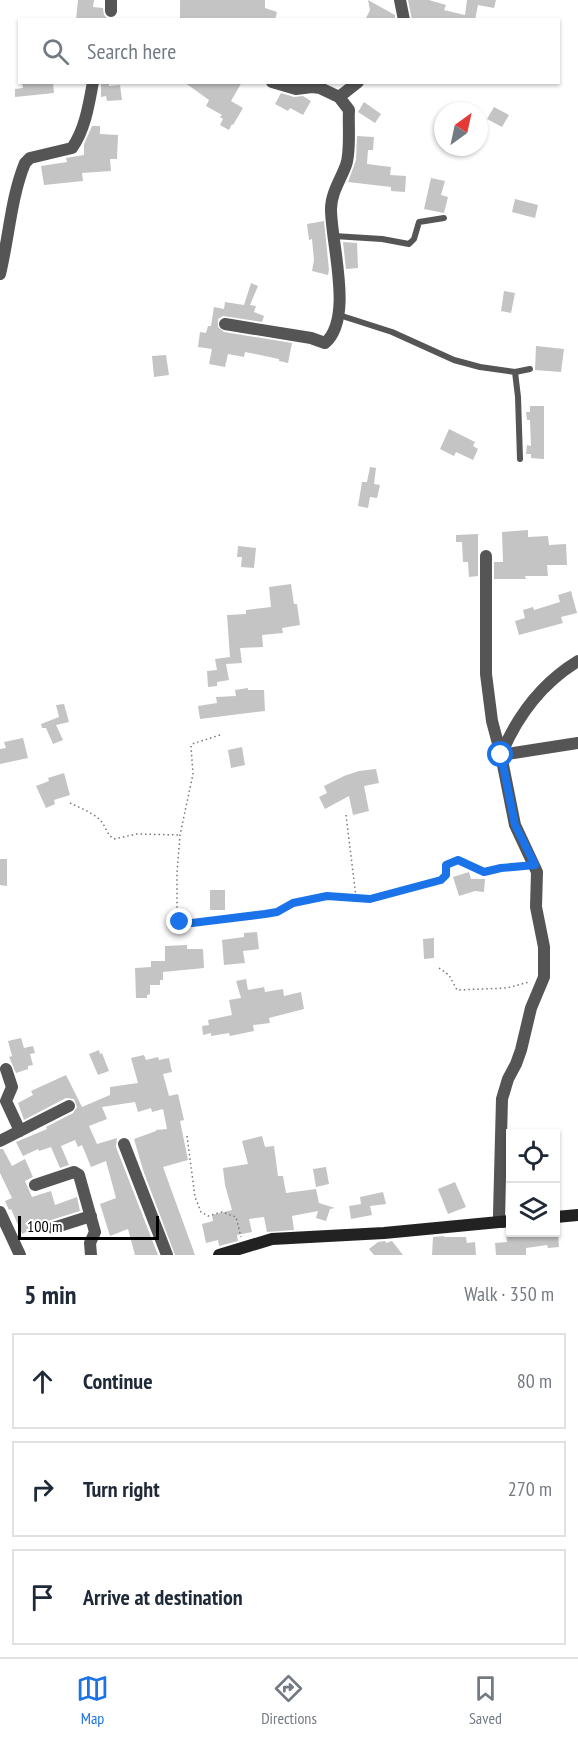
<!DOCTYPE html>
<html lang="en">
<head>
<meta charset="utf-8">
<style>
	:root { --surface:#fff; --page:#f6f6f7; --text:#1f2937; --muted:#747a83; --line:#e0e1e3; --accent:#1a73e8 }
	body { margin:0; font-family:"PT Sans Narrow",sans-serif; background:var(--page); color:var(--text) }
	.controls { position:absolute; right:18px; bottom:18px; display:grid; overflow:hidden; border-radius:0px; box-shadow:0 2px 4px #0004 }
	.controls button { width:54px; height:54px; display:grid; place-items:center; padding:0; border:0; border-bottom:2px solid var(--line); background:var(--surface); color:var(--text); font:30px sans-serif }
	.compass { position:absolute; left:434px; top:102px; width:54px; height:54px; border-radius:50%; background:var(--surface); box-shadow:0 2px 4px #0004; rotate:33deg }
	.scale { position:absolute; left:18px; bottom:15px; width:141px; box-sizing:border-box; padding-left:6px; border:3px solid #000; border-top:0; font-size:16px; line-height:21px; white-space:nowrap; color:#000; -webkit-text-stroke:4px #fff; paint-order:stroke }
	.stop { position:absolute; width:18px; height:18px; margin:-14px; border:4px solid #1a73e8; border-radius:50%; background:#fff }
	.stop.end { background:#1a73e8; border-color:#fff; box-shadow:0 2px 6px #0008 }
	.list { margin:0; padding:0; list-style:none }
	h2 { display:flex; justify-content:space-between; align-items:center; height:78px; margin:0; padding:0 24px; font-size:26px }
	h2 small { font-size:20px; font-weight:400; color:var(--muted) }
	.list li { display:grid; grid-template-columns:39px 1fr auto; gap:18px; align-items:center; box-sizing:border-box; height:96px; margin:0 12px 12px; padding:0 12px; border:2px solid var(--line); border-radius:0px }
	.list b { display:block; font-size:22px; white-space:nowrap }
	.list em { font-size:20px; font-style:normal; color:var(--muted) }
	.icon { flex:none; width:33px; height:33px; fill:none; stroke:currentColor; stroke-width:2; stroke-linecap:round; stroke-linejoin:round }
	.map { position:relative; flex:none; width:578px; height:1255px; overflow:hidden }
	.search { position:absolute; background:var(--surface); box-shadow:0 2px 4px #0004; left:18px; right:18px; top:18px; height:66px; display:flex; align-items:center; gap:15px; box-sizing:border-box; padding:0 21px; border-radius:0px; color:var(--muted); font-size:22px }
	.sheet { height:402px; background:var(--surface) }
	nav { display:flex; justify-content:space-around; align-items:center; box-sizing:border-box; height:84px; border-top:2px solid var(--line); background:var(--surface); font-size:16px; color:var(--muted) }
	nav a { display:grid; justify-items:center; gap:3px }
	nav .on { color:var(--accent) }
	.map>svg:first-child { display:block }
	.building { fill:#c4c4c4 }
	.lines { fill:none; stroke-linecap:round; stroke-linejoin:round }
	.path { stroke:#777; stroke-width:1.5; stroke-dasharray:1.5 3; stroke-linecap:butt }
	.lane { stroke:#555; stroke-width:6 }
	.street { stroke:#555; stroke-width:12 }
	.secondary { stroke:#222; stroke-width:12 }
	.route { stroke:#1a73e8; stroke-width:8 }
</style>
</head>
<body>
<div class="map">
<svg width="578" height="1255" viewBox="0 0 578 1255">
	<rect width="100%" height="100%" fill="#fff"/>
	<!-- building -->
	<path class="building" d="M78,0H94L93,7L103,8L104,15L109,20H76Z
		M180,0H265V8L277,12L275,20L180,18Z
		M368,0L395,15V20H365L370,10Z
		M408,0H429L446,5L444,10L465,15L467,0H496L494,8L478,5L475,20H412Z
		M22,82H53L54,93L15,97V89L23,88Z
		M101,82H109V86L120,85L122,100L107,101L106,96L101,97Z
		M184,82H242L231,101L243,108L233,125L232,124L229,130L220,125L223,119L220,117L222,115L206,106L209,100Z
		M281,93L294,97L303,96L311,101L303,115L290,108L288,111L275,104Z
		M364,102L381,114L375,123L358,112Z
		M494,107L509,115L502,127L487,119Z
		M92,126H100V134L118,135L117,159H110L111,171L82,173L83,181L44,185L41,166L67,162L66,158L84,155V144Z
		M357,136L374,137L373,150H368L367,164L391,167L390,175L406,176L405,192L391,191V187L348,182L356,160Z
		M431,178L445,181L441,195L448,197L444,213L424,209Z
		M515,199L538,205L535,218L512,212Z
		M324,221L329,270L328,275L312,271L314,260L312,239L309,240L307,224Z
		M343,242L357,243L358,268L346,269Z
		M251,283L258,286L250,305L256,306L254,312L264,316L262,322L223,316L218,319V327L224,332L292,343L288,363L279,361V359L245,352L244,357L228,354L225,367L209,364L212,349L198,347L200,332L206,333L208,326H211L214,307L224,309L225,302L244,305Z
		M504,291L515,293L511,313L501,311Z
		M536,346L564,349L561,372L535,370Z
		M166,355L169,375L154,377L152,356Z
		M530,406H544V459L531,458V454H526L527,445L531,446L530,420H527L526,412H530Z
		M449,429L475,442L473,446L478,449L473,460L456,452L454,456L440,449Z
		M370,467L376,468L374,484L380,485L377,498L370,497L368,508L358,506L362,482H367Z
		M528,530V537L548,536L549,545L566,544L567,565H547L548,576H525L526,579H494V562H503L502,532Z
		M478,534V576L469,577L468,562H463L462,542H456V535Z
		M238,546L256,548L254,568L241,567L242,557H237Z
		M291,584L294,604H297L300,625L282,628L283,633L262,635L263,647L240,648L242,663L226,664L229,680L217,682V686L208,687L207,671L217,670L215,659L230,657L227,615L246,614V610L271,607L269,587Z
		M571,591L577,613L561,617L563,623L519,635L515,621L525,618L523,610L533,607L534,610L560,602L558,595Z
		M248,688V690H264L265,711L200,719L198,706L217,703L216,697L236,696L235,690Z
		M64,704L69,722L56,725L63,740L53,744L46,728H42L41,724L59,717L56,705Z
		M23,738L28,758L0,764V749L6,748L4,742Z
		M242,747L245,765L231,768L228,750Z
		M376,769L379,783L364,786L369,811L353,815L349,796L325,809L319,797L327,793L324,786L344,776L359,771Z
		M64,773L70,795L54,800L55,804L46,808L36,786L49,781L48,778Z
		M0,859H7V886L0,885Z
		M469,872L471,879H485L484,892L475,891L459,896L453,877Z
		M210,890H225V910H210Z
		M257,932L259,949L243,951L245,963L224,965L222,940L244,937V933Z
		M434,938V958L424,959L423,939Z
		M187,945V949H203L204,968L163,972V980H160V985H150V994L147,995V998H136L135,968L151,967V961H165V946Z
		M246,979L248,990L264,987L265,992L283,989L284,996L301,992L304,1009L269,1018L270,1023L253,1025L254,1031L230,1036L229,1033L211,1036V1033L203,1035L202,1026L209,1025L208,1020L232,1015L229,1000L241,998L236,981Z
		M21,1038L24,1048L33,1046L35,1053L30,1054L33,1065L28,1066V1069L16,1073L9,1057L12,1056L8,1041Z
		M99,1050L100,1054L102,1053L109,1071L98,1075L89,1054Z
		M144,1055L146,1060L158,1057L159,1060L169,1058L172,1072L163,1074L169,1096L178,1094L184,1120L180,1121L188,1160L163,1167L195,1255H175L143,1170L134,1139L156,1131V1130L167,1129L163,1109L152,1112L151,1108L138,1112L135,1102L102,1107L107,1119L89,1126L97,1144L117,1138L116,1147L158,1255H135L128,1229L110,1236L100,1204L116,1198L106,1161L91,1167L82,1145L78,1147L75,1140L61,1146L69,1165L60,1168L51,1147L39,1151L38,1149L23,1156L16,1142L47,1129L46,1127L73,1113L77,1107L74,1099L66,1098L24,1120L18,1103L33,1095L31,1091L66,1075L82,1107L110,1095V1087L138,1083L131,1058Z
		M262,1136L265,1147L274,1146L278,1176H283L286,1193L316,1189L319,1203L335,1208L330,1209L326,1221L316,1218L318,1211L292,1216L294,1230L267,1232L264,1217L249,1219L252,1232L237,1235L238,1241L219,1246L218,1240L206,1243L202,1224L213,1221L212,1215L232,1210L225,1185L223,1168L248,1164L242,1141Z
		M0,1149H3L12,1166L25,1159L33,1177L25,1181L32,1197L51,1191L55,1205L77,1197L80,1211L51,1220L22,1234L11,1209L9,1210L5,1201L12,1198L0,1173Z
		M326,1167L329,1184L316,1187L313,1169Z
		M455,1182L466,1207L448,1214L438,1189Z
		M383,1192L386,1204L370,1206L372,1215L351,1219L349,1206L361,1204L360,1197Z
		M506,1233H558L559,1247L548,1248L547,1245L526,1248V1255H496L495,1243L507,1242Z
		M444,1236V1237H466L467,1243L475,1242L476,1255H432L433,1237Z
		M385,1241L386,1243L392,1241L403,1255H374L369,1249L378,1242Z"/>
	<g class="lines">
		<!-- path -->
		<path class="path" d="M220,735L192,744L191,747L193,774L180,835L177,873V915L180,922L192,923L265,914L277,912L293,903L327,896L370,899L441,881L446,875L448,863L458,860L485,872L501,868L521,866
			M70,803C80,808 92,812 100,820C106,826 106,834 114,839L137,834L179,835
			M346,815L356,897
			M439,968L449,975L457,990L507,988L529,982
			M187,1136L195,1197L201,1212L208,1216L222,1212L236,1217L241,1237"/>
		<!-- lane -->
		<path class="lane" d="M334,236L382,239L409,244L414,239L419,222L444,218
			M339,315L392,332L454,360L480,367L515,372L530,369
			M515,372L518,397L520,459"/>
		<!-- street -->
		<path class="street" d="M111,0V11
			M400,0L404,20
			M339,97L358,82
			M0,274C9,237 11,197 25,163L30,158L72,148C85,130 89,104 93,82
			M225,324L311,338L325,343C354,318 331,244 331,209C331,193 341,179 346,165C351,151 348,125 349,110L339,97L320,88L312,87L296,89L272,82
			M486,556V674L492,721L501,755L515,825L537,872L536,907L544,947V977L531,1008L521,1050L516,1064L508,1079L502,1099L499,1214V1219L503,1222
			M578,661C542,683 517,716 501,755L578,743
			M6,1069L12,1087L6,1101L20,1131
			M0,1141L69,1106
			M124,1144L167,1255
			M35,1185L74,1172L79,1175L95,1232L90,1243L91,1255
			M0,1212L20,1255
			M53,1228L91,1216"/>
		<!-- secondary -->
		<path class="secondary" d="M556,1217L578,1215
			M219,1255L272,1239L384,1233L510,1221"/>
	</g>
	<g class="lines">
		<!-- route -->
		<path class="route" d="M180,922L192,923L265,914L277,912L293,903L327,896L370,899L441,880L446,875V865L458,860L484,872L501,868L535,865L515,825L501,755"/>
	</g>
</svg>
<div class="controls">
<button><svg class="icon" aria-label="locate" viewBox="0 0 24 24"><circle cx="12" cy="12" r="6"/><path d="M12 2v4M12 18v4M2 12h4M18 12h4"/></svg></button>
<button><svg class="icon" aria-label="layers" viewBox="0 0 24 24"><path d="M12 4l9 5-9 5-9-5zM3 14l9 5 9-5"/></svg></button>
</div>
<svg class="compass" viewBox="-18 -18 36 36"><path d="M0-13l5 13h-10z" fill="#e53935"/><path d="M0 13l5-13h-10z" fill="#747a83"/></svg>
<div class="scale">100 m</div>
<div class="stop" style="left:501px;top:755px"></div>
<div class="stop end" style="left:180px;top:922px"></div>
<div class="search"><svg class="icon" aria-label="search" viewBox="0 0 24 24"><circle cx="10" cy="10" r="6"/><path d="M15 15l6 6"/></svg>Search here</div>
</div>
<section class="sheet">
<h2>5 min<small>Walk · 350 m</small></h2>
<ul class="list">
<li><svg class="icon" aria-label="ahead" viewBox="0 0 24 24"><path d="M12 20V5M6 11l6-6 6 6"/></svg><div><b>Continue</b></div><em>80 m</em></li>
<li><svg class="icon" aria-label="right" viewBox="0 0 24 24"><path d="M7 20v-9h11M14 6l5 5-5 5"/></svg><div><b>Turn right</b></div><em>270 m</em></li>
<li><svg class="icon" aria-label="arrive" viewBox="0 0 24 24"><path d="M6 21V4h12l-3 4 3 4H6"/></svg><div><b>Arrive at destination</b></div></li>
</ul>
</section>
<nav>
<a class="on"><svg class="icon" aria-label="map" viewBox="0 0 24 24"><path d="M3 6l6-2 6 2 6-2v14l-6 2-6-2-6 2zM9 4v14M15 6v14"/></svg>Map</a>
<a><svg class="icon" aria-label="directions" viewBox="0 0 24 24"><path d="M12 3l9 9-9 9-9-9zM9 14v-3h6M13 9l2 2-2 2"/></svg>Directions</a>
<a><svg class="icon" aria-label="saved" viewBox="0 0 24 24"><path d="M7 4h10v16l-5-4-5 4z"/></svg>Saved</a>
</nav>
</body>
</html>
